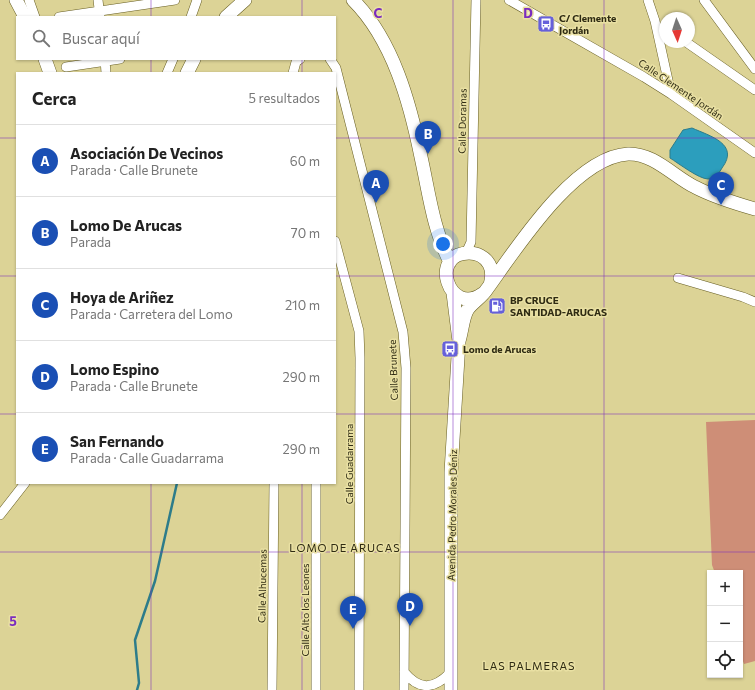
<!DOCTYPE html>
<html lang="es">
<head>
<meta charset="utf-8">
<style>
	:root { --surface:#fff; --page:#f6f6f6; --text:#222; --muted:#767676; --line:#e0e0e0; --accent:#db2777 }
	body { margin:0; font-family:Commissioner,sans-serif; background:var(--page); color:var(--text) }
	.controls { position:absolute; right:12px; bottom:12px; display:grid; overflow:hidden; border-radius:0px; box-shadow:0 1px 3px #0004 }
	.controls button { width:36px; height:36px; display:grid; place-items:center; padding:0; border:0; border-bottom:1px solid var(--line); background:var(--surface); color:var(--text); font:20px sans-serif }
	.compass { position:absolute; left:659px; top:12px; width:36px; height:36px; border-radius:50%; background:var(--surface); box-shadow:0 1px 3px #0004; rotate:177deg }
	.you { position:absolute; left:443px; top:244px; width:14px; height:14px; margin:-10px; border:3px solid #fff; border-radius:50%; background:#1a73e8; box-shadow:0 0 0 6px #1a73e833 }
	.badge { display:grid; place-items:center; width:26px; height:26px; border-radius:50%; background:var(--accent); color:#fff; font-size:13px; font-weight:700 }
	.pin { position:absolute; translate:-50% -33px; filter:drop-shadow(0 1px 2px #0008) }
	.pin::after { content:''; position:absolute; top:21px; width:14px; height:12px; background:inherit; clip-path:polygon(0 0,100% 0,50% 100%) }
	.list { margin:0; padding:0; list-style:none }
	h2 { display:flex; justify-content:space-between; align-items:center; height:52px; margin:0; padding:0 16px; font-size:17px }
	h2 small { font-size:13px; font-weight:400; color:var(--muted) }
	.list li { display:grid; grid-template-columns:26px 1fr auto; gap:12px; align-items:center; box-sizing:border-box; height:72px; padding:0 16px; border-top:1px solid var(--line) }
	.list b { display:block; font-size:15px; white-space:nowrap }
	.list p { margin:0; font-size:13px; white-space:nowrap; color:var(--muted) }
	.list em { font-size:13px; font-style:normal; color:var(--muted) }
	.icon { flex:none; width:22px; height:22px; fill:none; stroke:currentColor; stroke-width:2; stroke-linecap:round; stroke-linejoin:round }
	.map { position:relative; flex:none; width:755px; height:690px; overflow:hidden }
	.search { position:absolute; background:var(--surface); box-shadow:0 1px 3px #0004; left:16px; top:16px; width:320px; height:44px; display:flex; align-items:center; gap:10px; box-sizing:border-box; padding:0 14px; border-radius:0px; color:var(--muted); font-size:15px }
	.panel { position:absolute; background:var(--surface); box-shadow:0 1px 3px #0004; left:16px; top:72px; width:320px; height:412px; border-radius:0px }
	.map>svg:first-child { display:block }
	.green { fill:#ce8e77 }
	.water { fill:#2c9ebd; stroke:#2d7c8a }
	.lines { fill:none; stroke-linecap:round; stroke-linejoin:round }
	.stream { stroke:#2d7c8a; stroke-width:2.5 }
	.street-casing { stroke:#675e23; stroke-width:10 }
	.secondary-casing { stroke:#675e23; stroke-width:14 }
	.street { stroke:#fff; stroke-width:9 }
	.secondary { stroke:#fff; stroke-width:13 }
	.grid { fill:none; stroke:#7b2cbf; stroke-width:1; stroke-opacity:0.55 }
	.labels { text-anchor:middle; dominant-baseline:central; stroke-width:3; stroke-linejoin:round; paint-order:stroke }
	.poi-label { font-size:10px; font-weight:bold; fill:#2f2b13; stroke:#e9e0a3; text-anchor:start }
	.street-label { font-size:10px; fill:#2f2b13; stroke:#e9e0a3 }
	.neighbourhood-label { font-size:11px; letter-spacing:1px; fill:#2f2b13; stroke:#e9e0a3 }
	.grid-label { font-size:13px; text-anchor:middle; font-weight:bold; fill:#7b2cbf; stroke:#e9e0a3; stroke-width:3; stroke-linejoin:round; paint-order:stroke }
</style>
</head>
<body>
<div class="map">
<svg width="755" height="690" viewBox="0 0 755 690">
	<rect width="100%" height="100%" fill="#dcd396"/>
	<!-- green -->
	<path class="green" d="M755,420V661L744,664L740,653V573H715L712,565L706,422Z"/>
	<!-- water -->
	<path class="water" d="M692,128C710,136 740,144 722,168C719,173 715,180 708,179C699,179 678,163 670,158V150L683,130Z"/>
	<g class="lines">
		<!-- stream -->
		<path class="stream" d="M137,690L139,683L135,640L155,581L177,483"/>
		<!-- street casing -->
		<g class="street-casing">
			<path id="street" d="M29,0L35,17
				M98,0L100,17
				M509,0L644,77L671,94L755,153
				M648,0L655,21L671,94
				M704,0L755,69
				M59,17L175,0
				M191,17L197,0
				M686,42L755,90
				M105,59L106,73
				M330,59L336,68L403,332L406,368L404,690
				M66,67L120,59
				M167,73L173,59
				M293,73L296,62L300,59
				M335,241L359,331L360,358L359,690
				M466,253L471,242L476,0
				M678,278L743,297L755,302
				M0,515L25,483
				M404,672C419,690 433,690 450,673
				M272,690L274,483
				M316,690V483"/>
		</g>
		<!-- secondary casing -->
		<g class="secondary-casing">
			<path id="secondary" d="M16,0L25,17
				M353,0C393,40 410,103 421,157C429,193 433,229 450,262
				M226,17L245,0
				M45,59L50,73
				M187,73L194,59
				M482,294C449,317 428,253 469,253C477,253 485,257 489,264C493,271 492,278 490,285
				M459,341C462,332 463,316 468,309C473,302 482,297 487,289C516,249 574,157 628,154C654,153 674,177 695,187C714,197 734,203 755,209
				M451,690V472L459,341L453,293"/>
		</g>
		<!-- street -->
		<use href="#street" class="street"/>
		<!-- secondary -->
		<use href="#secondary" class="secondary"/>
	</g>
	<!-- grid -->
	<path class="grid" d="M151,0V17M302,0V17M453,0V690M604,0V690M151,59V73M302,59V73M0,138H17M335,138H755M0,276H17M335,276H755M0,414H17M335,414H755M151,483V690M302,483V690M0,552H755"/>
	<!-- icons -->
	<defs>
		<g id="bus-square" transform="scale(0.9)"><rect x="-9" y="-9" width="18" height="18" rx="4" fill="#6660da" stroke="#e9e0a3"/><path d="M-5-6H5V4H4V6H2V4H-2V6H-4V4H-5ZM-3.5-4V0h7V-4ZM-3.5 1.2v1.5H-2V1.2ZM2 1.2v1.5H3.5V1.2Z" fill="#fff"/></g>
		<g id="fuel-square" transform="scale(0.9)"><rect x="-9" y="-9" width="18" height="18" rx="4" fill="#6660da" stroke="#e9e0a3"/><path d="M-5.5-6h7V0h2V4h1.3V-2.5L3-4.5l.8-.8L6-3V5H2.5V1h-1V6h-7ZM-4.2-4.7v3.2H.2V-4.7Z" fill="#fff"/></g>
	</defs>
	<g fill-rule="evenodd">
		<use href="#bus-square" x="546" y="24"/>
		<use href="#fuel-square" x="497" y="306"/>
		<use href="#bus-square" x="450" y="349"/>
	</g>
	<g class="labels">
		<!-- poi labels -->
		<g class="poi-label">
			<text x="559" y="18">C/ Clemente<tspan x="559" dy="12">Jordán</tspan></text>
			<text x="510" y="300">BP CRUCE<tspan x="510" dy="12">SANTIDAD-ARUCAS</tspan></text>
			<text x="463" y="349">Lomo de Arucas</text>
		</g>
		<!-- street labels -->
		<g class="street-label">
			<text transform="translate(681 89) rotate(34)">Calle Clemente Jordán</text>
			<text transform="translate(462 121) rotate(-89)">Calle Doramas</text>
			<text transform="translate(393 370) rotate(-92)">Calle Brunete</text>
			<text transform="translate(349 464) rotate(-90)">Calle Guadarrama</text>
			<text transform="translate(452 515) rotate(-89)">Avenida Pedro Morales Déniz</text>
			<text transform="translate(262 586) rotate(-89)">Calle Alhucemas</text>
			<text transform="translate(305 610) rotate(-90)">Calle Alto los Leones</text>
		</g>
		<!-- neighbourhood labels -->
		<g class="neighbourhood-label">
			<text x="345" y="547">LOMO DE ARUCAS</text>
			<text x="529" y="665">LAS PALMERAS</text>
		</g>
	</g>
	<g class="grid-label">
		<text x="378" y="18">C</text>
		<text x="528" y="18">D</text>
		<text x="13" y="626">5</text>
	</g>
</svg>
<div class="controls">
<button>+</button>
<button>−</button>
<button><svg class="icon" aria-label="locate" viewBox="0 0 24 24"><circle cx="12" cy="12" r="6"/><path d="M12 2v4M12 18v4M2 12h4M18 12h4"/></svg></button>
</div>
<svg class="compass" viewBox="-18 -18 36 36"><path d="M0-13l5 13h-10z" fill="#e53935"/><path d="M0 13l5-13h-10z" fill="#767676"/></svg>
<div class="you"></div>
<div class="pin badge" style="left:376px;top:203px;background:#1a4fb4">A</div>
<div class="pin badge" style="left:428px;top:154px;background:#1a4fb4">B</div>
<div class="pin badge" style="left:721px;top:205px;background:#1a4fb4">C</div>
<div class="pin badge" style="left:410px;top:626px;background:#1a4fb4">D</div>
<div class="pin badge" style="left:353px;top:629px;background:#1a4fb4">E</div>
<div class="search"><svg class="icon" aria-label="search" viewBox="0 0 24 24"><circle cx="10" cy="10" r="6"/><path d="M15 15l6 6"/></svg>Buscar aquí</div>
<section class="panel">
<h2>Cerca<small>5 resultados</small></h2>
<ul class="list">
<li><span class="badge" style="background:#1a4fb4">A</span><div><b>Asociación De Vecinos</b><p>Parada · Calle Brunete</p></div><em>60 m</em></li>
<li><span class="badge" style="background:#1a4fb4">B</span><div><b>Lomo De Arucas</b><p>Parada</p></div><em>70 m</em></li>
<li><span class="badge" style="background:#1a4fb4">C</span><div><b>Hoya de Ariñez</b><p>Parada · Carretera del Lomo</p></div><em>210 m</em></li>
<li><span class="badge" style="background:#1a4fb4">D</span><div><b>Lomo Espino</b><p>Parada · Calle Brunete</p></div><em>290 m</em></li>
<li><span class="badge" style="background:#1a4fb4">E</span><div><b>San Fernando</b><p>Parada · Calle Guadarrama</p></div><em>290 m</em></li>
</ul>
</section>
</div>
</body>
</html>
